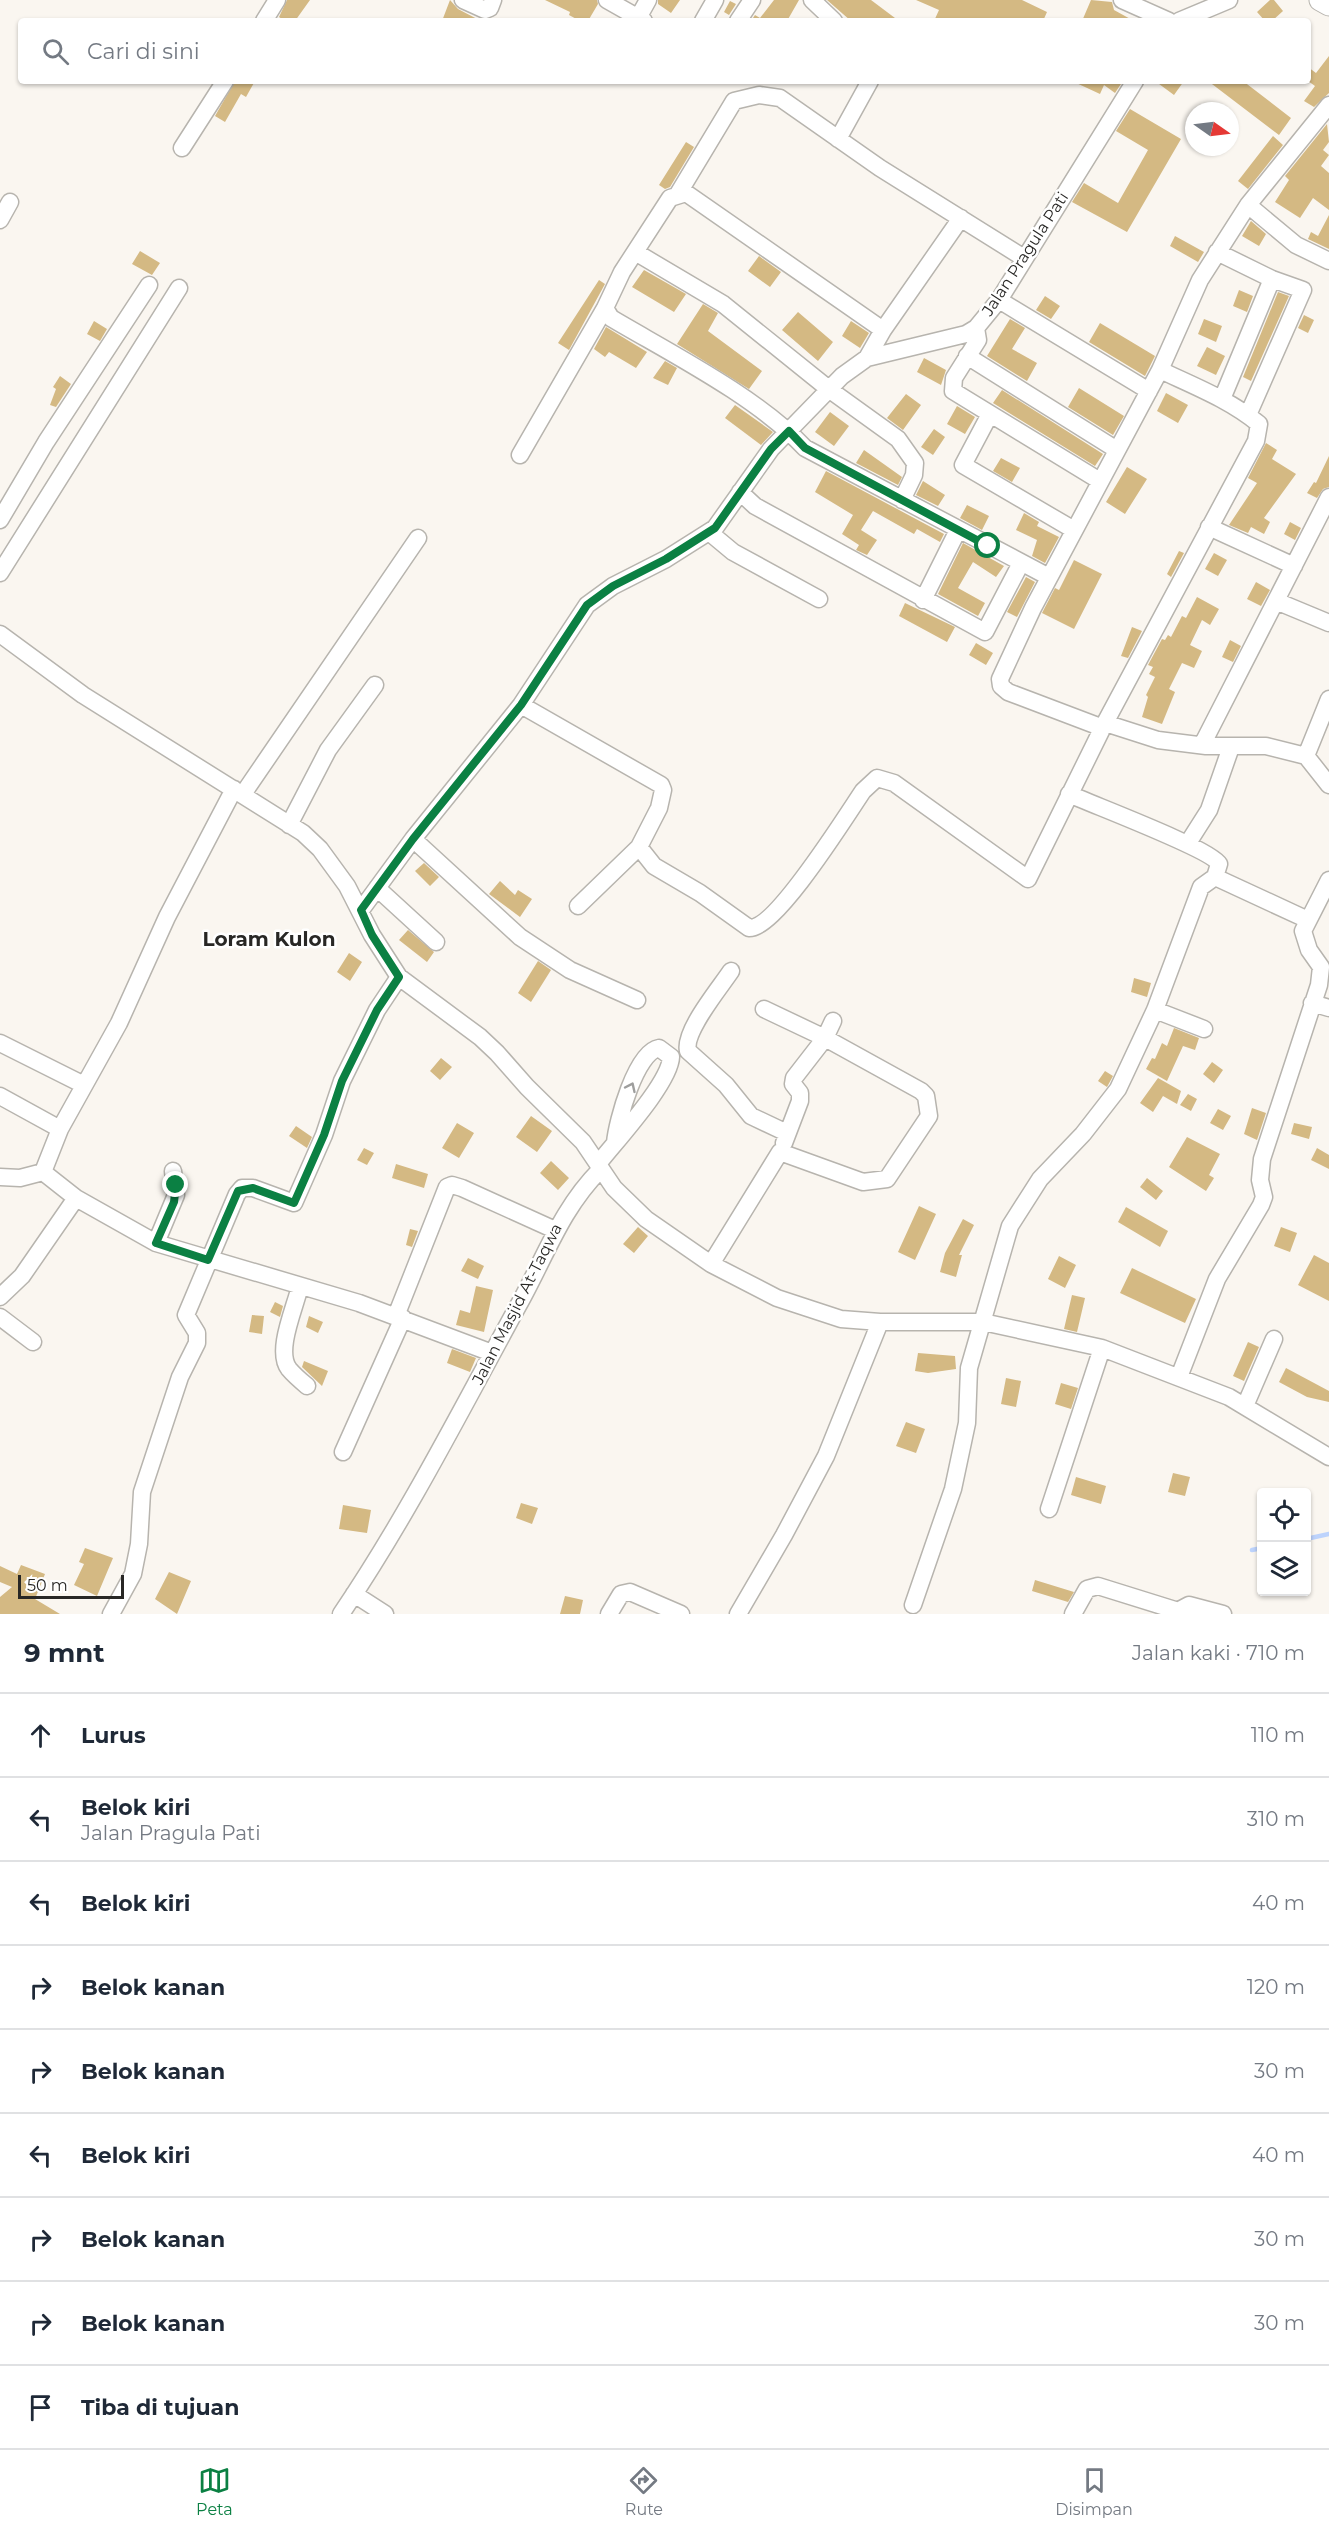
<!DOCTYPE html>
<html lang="id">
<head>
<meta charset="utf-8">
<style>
	:root { --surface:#fff; --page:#f2f2f3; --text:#1f2937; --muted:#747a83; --line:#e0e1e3; --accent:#0b8043 }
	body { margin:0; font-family:Montserrat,sans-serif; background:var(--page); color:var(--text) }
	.controls { position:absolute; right:18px; bottom:18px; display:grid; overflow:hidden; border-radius:6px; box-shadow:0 2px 4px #0004 }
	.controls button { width:54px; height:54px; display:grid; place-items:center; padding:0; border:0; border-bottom:2px solid var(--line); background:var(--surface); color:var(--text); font:30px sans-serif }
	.compass { position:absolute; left:1185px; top:102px; width:54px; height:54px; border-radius:50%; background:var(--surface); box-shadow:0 2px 4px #0004; rotate:104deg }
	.scale { position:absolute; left:18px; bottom:15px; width:106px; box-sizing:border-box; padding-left:6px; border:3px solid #282725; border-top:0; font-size:16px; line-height:21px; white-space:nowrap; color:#282725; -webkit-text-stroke:4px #fff; paint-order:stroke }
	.stop { position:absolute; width:18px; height:18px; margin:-14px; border:4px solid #0b8043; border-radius:50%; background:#fff }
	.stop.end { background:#0b8043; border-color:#fff; box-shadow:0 2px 6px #0008 }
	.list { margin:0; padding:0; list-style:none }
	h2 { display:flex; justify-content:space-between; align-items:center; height:78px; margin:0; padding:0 24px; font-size:26px }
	h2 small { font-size:20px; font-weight:400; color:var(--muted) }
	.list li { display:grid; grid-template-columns:39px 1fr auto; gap:18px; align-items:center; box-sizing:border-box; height:84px; padding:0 24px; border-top:2px solid var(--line) }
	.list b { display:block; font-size:22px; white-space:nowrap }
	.list p { margin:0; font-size:20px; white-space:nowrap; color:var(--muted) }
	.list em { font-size:20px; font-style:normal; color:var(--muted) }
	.icon { flex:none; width:33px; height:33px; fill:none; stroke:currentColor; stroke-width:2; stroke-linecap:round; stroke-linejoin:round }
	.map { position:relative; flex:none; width:1329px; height:1614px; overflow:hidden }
	.search { position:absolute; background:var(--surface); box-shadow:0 2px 4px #0004; left:18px; right:18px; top:18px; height:66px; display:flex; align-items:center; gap:15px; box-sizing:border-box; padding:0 21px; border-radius:6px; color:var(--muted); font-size:22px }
	.sheet { height:834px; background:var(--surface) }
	nav { display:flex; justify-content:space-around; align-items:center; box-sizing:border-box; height:84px; border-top:2px solid var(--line); background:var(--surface); font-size:16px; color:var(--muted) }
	nav a { display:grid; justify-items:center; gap:3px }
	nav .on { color:var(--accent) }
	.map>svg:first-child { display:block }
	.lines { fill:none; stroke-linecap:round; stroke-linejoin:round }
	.stream { stroke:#bdd3fc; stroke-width:4.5 }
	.building { fill:#d4b983 }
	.minor-casing { stroke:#b7b4ae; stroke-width:19 }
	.major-casing { stroke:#b7b4ae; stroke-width:23 }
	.minor { stroke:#fff; stroke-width:16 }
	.major { stroke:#fff; stroke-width:21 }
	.oneway { stroke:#9e9e9d }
	.route { stroke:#0b8043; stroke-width:8 }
	.labels { text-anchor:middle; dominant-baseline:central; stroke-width:5; stroke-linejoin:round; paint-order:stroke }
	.street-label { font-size:16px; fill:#282725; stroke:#fff }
	.quarter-label { font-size:20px; font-weight:bold; fill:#282725; stroke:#fff }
</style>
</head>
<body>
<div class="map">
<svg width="1329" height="1614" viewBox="0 0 1329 1614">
	<rect width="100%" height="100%" fill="#faf6f0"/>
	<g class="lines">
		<!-- stream -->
		<path class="stream" d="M1306,1539L1329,1534
			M1252,1550L1262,1548"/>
	</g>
	<!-- building -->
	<path class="building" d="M287,0H310L295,21H285L279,17Z
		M450,0L458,9L481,21H442Z
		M545,0H597L598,4L588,21H580L569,15L570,12Z
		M658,0H680L671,13L658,4Z
		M774,0H799L787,21H751L755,15L760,18Z
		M827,0H871L899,21H851Z
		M916,0H1022L1047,12L1043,21H934L939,10Z
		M1091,0L1112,2L1114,10L1134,21H1082Z
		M1270,0H1274L1283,11L1272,21H1265L1257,12Z
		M730,1L736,4L729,15L724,12Z
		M1329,56V93L1314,107L1304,101L1315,86L1308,81V67L1316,73Z
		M235,81H255L246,97L241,94L225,122L215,116Z
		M1072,81H1123L1115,93L1104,85L1100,94Z
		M1155,81H1184L1174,95Z
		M1208,81H1243L1291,118L1279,135Z
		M1130,109L1181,139L1127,232L1072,202L1084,183L1118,203L1148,150L1116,131Z
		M1327,124L1329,142L1323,150L1329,155L1321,166L1329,173V210L1313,198L1300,218L1275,202L1289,180L1285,176Z
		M1273,136L1283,145L1248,189L1238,181Z
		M686,142L694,147L670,187L665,189L659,185Z
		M1329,215V249L1308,239L1311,232L1318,236Z
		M1251,221L1266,234L1259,246L1242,236Z
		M1175,236L1204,252L1198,262L1170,246Z
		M140,251L160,263L152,275L132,264Z
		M759,256L781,272L770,287L748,271Z
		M644,270L686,294L674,312L632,287Z
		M599,280L605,284L569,350L558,343Z
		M1239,290L1253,296L1247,312L1233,306Z
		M1278,292L1289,296L1251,381L1243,377Z
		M1045,296L1060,306L1051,319L1036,310Z
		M703,304L718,313L708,331L762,371L749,389L677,344Z
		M798,312L833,342L818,361L782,330Z
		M1304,315L1314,320L1308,333L1298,328Z
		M1010,319L1025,328L1012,349L1037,363L1027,381L987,356Z
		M1204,319L1222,326L1216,342L1198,334Z
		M94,321L107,329L100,341L87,334Z
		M851,321L869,333L860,348L842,336Z
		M1100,323L1155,356L1145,376L1089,342Z
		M606,327L647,352L636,368L609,352L605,357L594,349Z
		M1207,347L1225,356L1216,375L1197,366Z
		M924,358L946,370L941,385L917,372Z
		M665,361L677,368L668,385L653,378Z
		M60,376L71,384L56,407L50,405L56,389L53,387Z
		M1079,388L1124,416L1113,435L1068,407Z
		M1002,390L1103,454L1095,466L993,403Z
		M1166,393L1188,405L1178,423L1157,411Z
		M906,394L921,405L903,430L887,418Z
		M735,405L773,432L761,445L725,418Z
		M957,406L975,417L965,434L947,424Z
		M830,412L849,426L834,446L815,432Z
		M934,429L945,437L933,455L921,447Z
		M1266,443L1277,450L1272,459L1296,474L1264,518L1270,522L1264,534L1251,527L1248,533L1229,525L1257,483L1248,478Z
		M864,450L902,477L898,485L856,463Z
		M1329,456V487L1323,489L1317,498L1307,493L1314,482L1316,483Z
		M1001,458L1020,468L1012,482L993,471Z
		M1127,467L1147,479L1125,514L1106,502Z
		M826,471L944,534L940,542L917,529L914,534L873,511L861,530L877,540L867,555L856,550L859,545L842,534L853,515L815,492Z
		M923,481L945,495L938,506L916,495Z
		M967,505L989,516L982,530L960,518Z
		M1024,513L1039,522L1037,526L1059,537L1045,563L1032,556L1037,540L1016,530Z
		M1290,522L1301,528L1295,540L1284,534Z
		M963,543L1004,566L996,577L973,562L958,588L985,603L978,616L938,594Z
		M1179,551L1184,553L1171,577L1167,574Z
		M1214,553L1227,560L1218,576L1205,569Z
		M1074,560L1102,574L1074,629L1042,613L1055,588L1059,590Z
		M1026,577L1035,582L1017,617L1007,612Z
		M1256,582L1270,590L1261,606L1247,599Z
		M1197,597L1219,609L1210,625L1202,620L1190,645L1202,651L1194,668L1182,663L1169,689L1175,692L1162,724L1142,717L1148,697L1146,695L1155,677L1149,674L1153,667L1148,665L1162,639L1165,640L1168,635L1171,637L1182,616L1186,618Z
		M905,603L955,627L947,642L899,616Z
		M1132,627L1142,631L1128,658L1121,656Z
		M1230,640L1241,646L1233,662L1222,657Z
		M976,643L993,653L986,665L969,655Z
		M424,863L439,877L430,886L415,871Z
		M500,881L515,895L518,890L532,899L520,917L489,894Z
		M408,930L434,952L427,962L399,940Z
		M349,953L362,962L350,981L337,972Z
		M538,961L551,970L531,1002L518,993Z
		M1134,978L1151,983L1147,997L1131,992Z
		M1174,1028L1199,1038L1195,1050L1183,1046L1167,1081L1146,1069L1152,1058L1155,1059L1162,1043L1167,1046Z
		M441,1058L452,1067L440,1080L430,1071Z
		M1212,1062L1223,1070L1214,1083L1203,1074Z
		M1105,1071L1113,1076L1107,1087L1098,1081Z
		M1158,1078L1181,1091L1177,1104L1163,1096L1153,1112L1140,1103Z
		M1188,1094L1197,1099L1191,1111L1180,1105Z
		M1252,1108L1266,1113L1257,1140L1244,1134Z
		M1218,1109L1231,1116L1223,1130L1210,1123Z
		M531,1116L552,1131L537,1152L516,1137Z
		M457,1123L474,1133L459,1158L442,1148Z
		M1294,1123L1312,1127L1309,1139L1291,1134Z
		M296,1126L312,1137L307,1148L289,1136Z
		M1187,1137L1220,1154L1209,1175L1214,1178L1206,1191L1169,1167Z
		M364,1148L374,1153L367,1165L357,1160Z
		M1317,1148L1329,1155V1169L1311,1160Z
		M551,1161L569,1178L558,1190L540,1173Z
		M396,1164L428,1174L424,1188L392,1178Z
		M1147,1178L1163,1191L1156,1200L1140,1187Z
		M919,1206L936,1214L915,1260L898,1252Z
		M1126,1207L1168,1231L1160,1247L1118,1222Z
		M963,1219L974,1225L959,1255H962L956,1277L940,1272L945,1253Z
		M638,1227L648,1236L634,1253L623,1244Z
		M1281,1227L1297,1233L1290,1252L1274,1246Z
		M410,1229L418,1231L412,1247L406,1245Z
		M1314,1255L1329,1263V1301L1298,1285Z
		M1059,1256L1076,1265L1065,1288L1048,1279Z
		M468,1258L484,1266L478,1279L461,1271Z
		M1132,1268L1196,1299L1185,1323L1120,1293Z
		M476,1286L493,1290L484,1332L456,1325L460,1310L470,1313Z
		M1072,1295L1085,1298L1077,1332L1064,1329Z
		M275,1302L283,1306L280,1317L270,1312Z
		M252,1315L264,1316L262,1334L249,1332Z
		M309,1316L323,1322L318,1333L306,1327Z
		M1248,1342L1259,1347L1244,1381L1233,1376Z
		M452,1349L476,1358L470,1372L447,1363Z
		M918,1353L955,1356L956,1369L928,1373L915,1371Z
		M304,1361L328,1371L322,1386L302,1367Z
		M1286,1368L1329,1391V1402L1307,1397L1279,1382Z
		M1006,1378L1021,1381L1016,1407L1001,1404Z
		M1061,1383L1078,1388L1071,1409L1055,1404Z
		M906,1422L925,1429L916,1453L896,1446Z
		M1173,1473L1190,1477L1185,1496L1168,1492Z
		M1076,1477L1106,1486L1101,1504L1071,1495Z
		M521,1503L538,1508L532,1524L516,1518Z
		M343,1505L371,1510L367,1533L339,1529Z
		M85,1548L113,1558L97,1596L74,1585L84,1564L79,1562Z
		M21,1565L45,1574L35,1599L60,1614H0V1597L12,1587L0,1582V1566L17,1574Z
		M169,1572L191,1581L177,1614L155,1599Z
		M1035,1580L1074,1592L1068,1602L1032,1591Z
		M565,1596L583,1600L580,1614H560Z"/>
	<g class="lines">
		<!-- minor casing -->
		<g class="minor-casing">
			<path id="minor" d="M463,0L485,10L490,8L493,0
				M607,0L644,21
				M812,0L834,21
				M1122,0L1169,21
				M638,18L648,0
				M264,21L277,0
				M703,21L715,0
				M738,21L752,0
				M1179,21L1229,0
				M838,139L870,81
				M182,148L225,81
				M678,194L734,101L759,95L780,98L880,168L1024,258
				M1248,205L1296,245L1329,261
				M0,220L10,202
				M1217,252L1272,279L1303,290L1248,415
				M637,253L723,304L830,390L898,439L915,463L914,475L902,500
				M999,300L1149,391
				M976,328L978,340L954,378L953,391L1100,481
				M883,330L961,218
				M967,356L1117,450
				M867,358L883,330L686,193L670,198L622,272L605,308L611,318C672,354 757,397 805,448L1049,577
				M1222,399L1272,279
				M990,414L963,465L1074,530
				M520,455L605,308
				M740,492L755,506L985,632L1021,563
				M0,520L46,442L149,285
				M1209,527L1294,566
				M709,532L733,552L819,599
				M0,573L179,288
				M923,600L958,530
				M1276,601L1329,623
				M0,634L83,695L303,833L320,849L347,886L372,935L399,977L480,1037L497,1053L527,1087L583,1142L614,1188L646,1219L711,1264L777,1298L841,1319L880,1322H983L1102,1348L1229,1397L1329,1457
				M521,705L661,785L663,790L659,808L639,847L654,866L700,893L749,928C776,929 846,816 863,791L877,778L894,783L1028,879L1105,723L1256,441L1259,424C1230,400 1194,386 1160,370
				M1105,723L1158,740L1206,746H1266L1306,756L1329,699
				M1103,728L1008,692L1001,686L1000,679L1033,608L1160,370L1200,280L1248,205L1329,105
				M1202,745L1329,497
				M1306,756L1329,785
				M234,789L167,917L119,1023L60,1129L43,1172L76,1198L156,1243L359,1303L492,1353
				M243,794L418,538
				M1069,794C1093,805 1211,849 1219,864L1215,877
				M289,825L328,750L375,685
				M413,839L520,937L570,970L637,1000
				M1188,843L1209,810L1231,747
				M377,888L436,942
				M578,906L639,847
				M361,910L413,839L521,705L587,605L613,586L666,559L715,528L771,449L842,376L867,358L966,334L976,328L999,300L1135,81
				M731,971C719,989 683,1032 688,1051L726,1085L751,1116L787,1133
				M1312,1003L1329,1008
				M1155,1010L1204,1029
				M0,1043L84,1085
				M0,1096L60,1129
				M784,1143L800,1101V1093L793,1084L794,1078L825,1038L833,1021
				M598,1164C615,1142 670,1083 671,1057L659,1048C636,1052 617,1121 615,1143
				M0,1177L20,1178L43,1172
				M156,1243L176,1195L173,1171
				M711,1264L780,1152L863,1182L887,1179L929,1116L926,1096L921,1091L825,1038L764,1009
				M300,1286C295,1308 275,1351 289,1369C294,1375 301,1381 307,1386
				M0,1297L22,1276L76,1198
				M396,1316L447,1187L452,1185L462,1188L555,1230
				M0,1317L33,1342
				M1179,1377L1217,1279L1261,1205L1264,1197L1260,1180L1262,1159L1319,985L1321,967L1309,950L1303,931L1329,880
				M1245,1406L1274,1339
				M343,1452L403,1318
				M1049,1509L1102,1348
				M354,1594L385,1614
				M913,1605L953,1489L967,1423L969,1368L1010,1226L1040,1179L1083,1134L1118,1089L1155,1010L1201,887L1215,877L1308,920
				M111,1614L133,1574L139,1544L142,1492L180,1377L197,1343V1333L186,1315L237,1194L242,1188H253L294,1203L324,1135L342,1081L377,1010L399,977
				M341,1614C408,1515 461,1410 518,1306C545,1258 561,1209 600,1170
				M609,1614L621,1594L630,1592L681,1614
				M738,1614L784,1535L826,1456L880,1322
				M1073,1614L1087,1589L1098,1586L1175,1610
				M1172,1614L1189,1605L1223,1614"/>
		</g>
		<!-- major casing -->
		<g class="major-casing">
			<path id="major" d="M1320,0L1329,5"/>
		</g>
		<!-- minor -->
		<use href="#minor" class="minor"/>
		<!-- major -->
		<use href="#major" class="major"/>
	</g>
	<!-- one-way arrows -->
	<defs><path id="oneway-chevron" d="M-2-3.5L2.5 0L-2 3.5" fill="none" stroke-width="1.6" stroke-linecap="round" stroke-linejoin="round" transform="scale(1.5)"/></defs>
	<use class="oneway" href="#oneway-chevron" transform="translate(631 1087) rotate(-65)"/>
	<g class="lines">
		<!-- route -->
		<path class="route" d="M176,1185L174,1202L156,1243L208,1260L238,1191L253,1188L294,1203L324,1135L342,1081L377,1010L399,977L372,935L361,910L413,839L521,705L587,605L613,586L666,559L715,528L771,449L789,431L805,448L988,546"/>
	</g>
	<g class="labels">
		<!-- street labels -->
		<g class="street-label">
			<text transform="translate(1025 254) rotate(-57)">Jalan Pragula Pati</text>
			<text transform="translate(517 1304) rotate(-63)">Jalan Masjid At-Taqwa</text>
		</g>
		<!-- quarter labels -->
		<g class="quarter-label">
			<text x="269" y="939">Loram Kulon</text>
		</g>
	</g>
</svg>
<div class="controls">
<button><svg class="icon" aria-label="locate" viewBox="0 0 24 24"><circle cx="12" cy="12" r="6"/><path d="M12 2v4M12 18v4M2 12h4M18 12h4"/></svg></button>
<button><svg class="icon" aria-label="layers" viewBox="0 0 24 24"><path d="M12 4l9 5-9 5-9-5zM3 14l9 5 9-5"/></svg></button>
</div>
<svg class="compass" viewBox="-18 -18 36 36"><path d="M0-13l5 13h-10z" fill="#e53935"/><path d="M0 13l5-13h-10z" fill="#747a83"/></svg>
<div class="scale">50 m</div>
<div class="stop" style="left:988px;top:546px"></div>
<div class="stop end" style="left:176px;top:1185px"></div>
<div class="search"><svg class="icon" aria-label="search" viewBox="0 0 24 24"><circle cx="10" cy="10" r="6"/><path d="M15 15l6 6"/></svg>Cari di sini</div>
</div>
<section class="sheet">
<h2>9 mnt<small>Jalan kaki · 710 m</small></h2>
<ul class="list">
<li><svg class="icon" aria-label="ahead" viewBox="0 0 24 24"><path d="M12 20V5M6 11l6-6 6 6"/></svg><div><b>Lurus</b></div><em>110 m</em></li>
<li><svg class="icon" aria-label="left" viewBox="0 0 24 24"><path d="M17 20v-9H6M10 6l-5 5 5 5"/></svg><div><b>Belok kiri</b><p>Jalan Pragula Pati</p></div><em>310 m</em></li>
<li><svg class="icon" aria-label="left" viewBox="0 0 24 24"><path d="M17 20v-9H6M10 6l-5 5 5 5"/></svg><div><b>Belok kiri</b></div><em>40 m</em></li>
<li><svg class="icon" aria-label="right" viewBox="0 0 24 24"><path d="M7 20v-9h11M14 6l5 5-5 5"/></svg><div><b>Belok kanan</b></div><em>120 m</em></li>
<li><svg class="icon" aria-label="right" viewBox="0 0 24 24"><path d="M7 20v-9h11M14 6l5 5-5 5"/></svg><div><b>Belok kanan</b></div><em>30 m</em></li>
<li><svg class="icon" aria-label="left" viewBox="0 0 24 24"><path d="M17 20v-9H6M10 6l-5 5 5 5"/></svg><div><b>Belok kiri</b></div><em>40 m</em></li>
<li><svg class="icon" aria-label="right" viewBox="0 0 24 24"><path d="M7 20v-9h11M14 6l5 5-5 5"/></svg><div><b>Belok kanan</b></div><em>30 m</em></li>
<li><svg class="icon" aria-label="right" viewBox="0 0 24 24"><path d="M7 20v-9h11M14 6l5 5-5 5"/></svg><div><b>Belok kanan</b></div><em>30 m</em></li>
<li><svg class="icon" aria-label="arrive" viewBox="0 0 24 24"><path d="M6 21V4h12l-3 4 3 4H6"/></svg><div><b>Tiba di tujuan</b></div></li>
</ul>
</section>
<nav>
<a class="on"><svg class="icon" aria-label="map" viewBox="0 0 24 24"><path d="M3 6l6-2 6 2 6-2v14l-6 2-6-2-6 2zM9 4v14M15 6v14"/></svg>Peta</a>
<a><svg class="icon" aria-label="directions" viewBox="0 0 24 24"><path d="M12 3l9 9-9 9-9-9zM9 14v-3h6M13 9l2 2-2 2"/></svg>Rute</a>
<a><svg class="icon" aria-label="saved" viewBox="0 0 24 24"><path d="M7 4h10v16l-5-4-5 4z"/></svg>Disimpan</a>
</nav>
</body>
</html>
